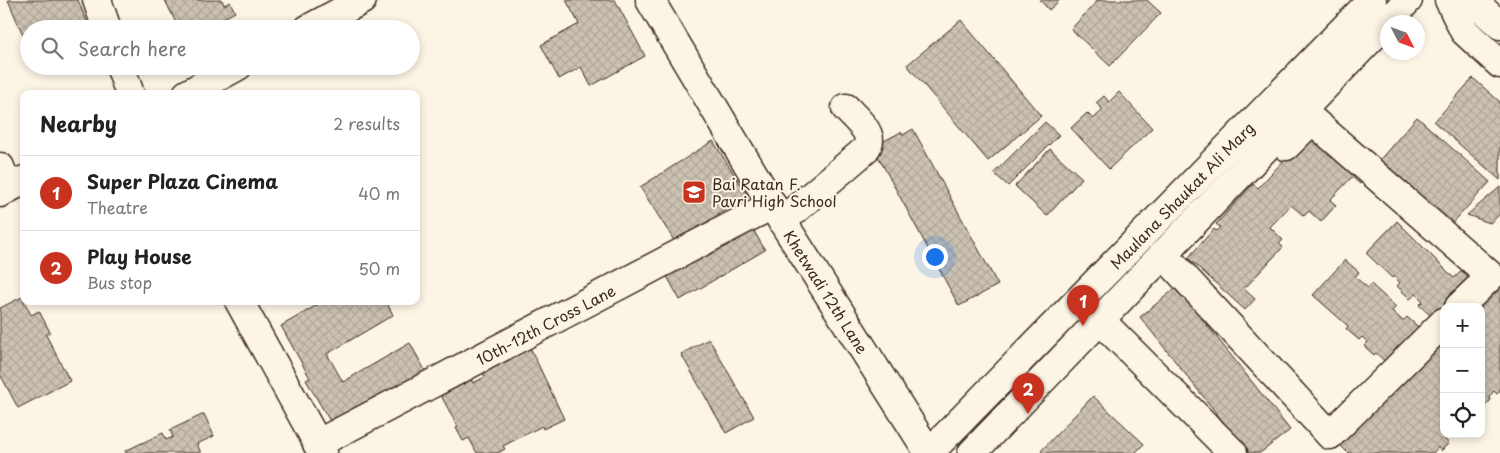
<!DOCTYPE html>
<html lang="en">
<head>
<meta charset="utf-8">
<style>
	:root { --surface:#fff; --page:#f2f2f2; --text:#222; --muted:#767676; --line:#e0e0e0; --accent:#c8321e }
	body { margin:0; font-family:"Playpen Sans",sans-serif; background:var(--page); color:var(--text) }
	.controls { position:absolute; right:15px; bottom:15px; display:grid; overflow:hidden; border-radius:10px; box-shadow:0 2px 8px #0003 }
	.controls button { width:45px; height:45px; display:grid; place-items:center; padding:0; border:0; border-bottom:1px solid var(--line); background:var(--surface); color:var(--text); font:25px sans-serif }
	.compass { position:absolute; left:1380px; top:15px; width:45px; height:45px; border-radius:50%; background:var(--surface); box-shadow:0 2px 8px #0003; rotate:132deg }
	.you { position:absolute; left:934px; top:256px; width:18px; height:18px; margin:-12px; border:4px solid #fff; border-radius:50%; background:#1a73e8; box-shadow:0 0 0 8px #1a73e833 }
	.badge { display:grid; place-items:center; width:32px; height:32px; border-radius:50%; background:var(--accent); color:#fff; font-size:16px; font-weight:700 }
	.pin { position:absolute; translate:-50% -41px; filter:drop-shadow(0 1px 2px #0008) }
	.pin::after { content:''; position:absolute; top:26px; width:18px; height:15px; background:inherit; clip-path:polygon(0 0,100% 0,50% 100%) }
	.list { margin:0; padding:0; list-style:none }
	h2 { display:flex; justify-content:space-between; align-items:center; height:65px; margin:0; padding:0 20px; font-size:21px }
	h2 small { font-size:16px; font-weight:400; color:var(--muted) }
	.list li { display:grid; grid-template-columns:32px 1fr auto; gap:15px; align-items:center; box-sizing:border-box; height:75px; padding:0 20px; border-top:1px solid var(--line) }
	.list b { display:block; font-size:19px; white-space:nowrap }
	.list p { margin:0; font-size:16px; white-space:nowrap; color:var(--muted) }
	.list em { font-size:16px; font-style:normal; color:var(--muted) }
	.icon { flex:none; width:28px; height:28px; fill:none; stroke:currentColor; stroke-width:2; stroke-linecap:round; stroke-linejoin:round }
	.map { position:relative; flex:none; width:1500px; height:453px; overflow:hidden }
	.search { position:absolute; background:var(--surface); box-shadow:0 2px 8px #0003; left:20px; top:20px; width:400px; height:55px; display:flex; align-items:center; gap:12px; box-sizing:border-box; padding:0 18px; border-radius:28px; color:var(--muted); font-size:19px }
	.panel { position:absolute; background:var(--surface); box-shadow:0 2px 8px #0003; left:20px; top:90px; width:400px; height:215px; border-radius:10px }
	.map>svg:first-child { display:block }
	.building { fill:url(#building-cross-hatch); stroke:#3b2a1e }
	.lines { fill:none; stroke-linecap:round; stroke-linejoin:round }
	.minor-casing { stroke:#3b2a1e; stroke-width:31 }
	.major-casing { stroke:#3b2a1e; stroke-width:31 }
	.minor { stroke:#fcf5e5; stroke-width:28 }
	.major { stroke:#fcf5e5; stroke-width:28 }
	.labels { text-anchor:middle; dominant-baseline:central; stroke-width:4; stroke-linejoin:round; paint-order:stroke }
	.poi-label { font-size:15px; fill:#3b2a1e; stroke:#fcf5e5; text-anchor:start }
	.street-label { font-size:15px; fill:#3b2a1e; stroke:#fcf5e5 }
</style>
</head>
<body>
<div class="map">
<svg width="1500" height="453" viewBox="0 0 1500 453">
	<defs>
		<pattern id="building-cross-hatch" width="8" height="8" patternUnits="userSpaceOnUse" patternTransform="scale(1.25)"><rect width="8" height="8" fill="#ccc2b3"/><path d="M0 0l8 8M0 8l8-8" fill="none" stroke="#b0a79a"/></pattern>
	</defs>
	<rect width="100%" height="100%" fill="#fcf5e5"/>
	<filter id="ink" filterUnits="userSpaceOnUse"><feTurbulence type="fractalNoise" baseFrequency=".02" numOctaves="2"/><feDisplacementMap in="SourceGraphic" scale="10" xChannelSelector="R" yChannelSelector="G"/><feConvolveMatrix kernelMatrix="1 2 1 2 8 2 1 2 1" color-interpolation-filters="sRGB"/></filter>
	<g filter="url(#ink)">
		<!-- building -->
		<path class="building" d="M8,0H78L89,27L85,29H29V49Z
			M165,0H222L224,5L230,2L235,12L203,29H179Z
			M566,0H615L645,56L591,86L581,67L559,79L541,45L579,24Z
			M1040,0H1060L1049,10Z
			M1098,0H1147L1161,13L1110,66L1071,29Z
			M961,20L1041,116L988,161L907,65Z
			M1473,78L1500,102V180L1434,122Z
			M1119,92L1152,128L1109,169L1071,128L1087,113L1093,119L1103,110L1096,103L1104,96L1109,102Z
			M1417,117L1490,182L1448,228L1376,164Z
			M1045,122L1059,135L1008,186L994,173Z
			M1314,128L1367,176L1360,184L1352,177L1330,200L1336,205L1321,222L1309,211L1304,216L1291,205L1270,227L1283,240L1279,244L1283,247L1244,289L1255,299L1245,310L1188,258L1214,229L1216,231L1220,227L1216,224L1253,184L1258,188Z
			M913,129L998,285L959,306L873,147L901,132L903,135Z
			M713,141L748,196L675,242L640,187Z
			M1050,149L1082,178L1047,216L1015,186Z
			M1500,187V214L1490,223L1467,215Z
			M1397,221L1454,278L1464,269L1478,283L1455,307H1444V318L1433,314L1431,316L1419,305L1423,301L1416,294L1410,299L1397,286L1400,283L1394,276L1392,278L1366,253Z
			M751,226L765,250L680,300L663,269Z
			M1345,260L1359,272L1355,277L1368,288L1371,284L1396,307L1392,311L1403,321L1407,317L1424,332L1391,367L1376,353L1374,355L1364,346L1368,342L1362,337L1359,340L1346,329L1348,326L1313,295Z
			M1500,275V391L1497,394L1494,391L1489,397L1491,400L1484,407L1481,404V307H1468Z
			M1177,287L1290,430L1260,453H1248L1140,317Z
			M22,297L31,315L39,311L50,332L46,335L70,381L18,408L0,374V308Z
			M324,301H386L393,315L327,354L343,382L410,343L427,374L334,428L306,380L310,378L281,326Z
			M1444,331V434H1450L1445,440L1449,443L1441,451L1438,447L1433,453H1348L1336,441Z
			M709,339L754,417L726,433L681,354Z
			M528,343L564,419L543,429L542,426L503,446L505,449L498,453H477L469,438L463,441L456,428L458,427L438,390L470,377L473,383L485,377L482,371Z
			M1093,396L1144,444L1135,453H1043L1041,451Z
			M204,414L214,436L197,444L201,453H126L125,451L163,433L166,440L173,437L170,430Z"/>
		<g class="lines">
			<!-- minor casing -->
			<g class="minor-casing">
				<g id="minor">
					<path d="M97,0L107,29"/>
					<path id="s1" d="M650,0L772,205L929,453"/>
					<path d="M308,29L362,0"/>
					<path d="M120,66L130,94"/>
					<path d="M187,94L238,66"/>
					<path d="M1286,146L1312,120L1491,276L1459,307"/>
					<path d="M0,167L8,188"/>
					<path d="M0,193L24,180"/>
					<path d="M782,221L864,151C866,148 869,145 869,140C869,129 853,116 846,108"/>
					<path d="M1163,254L1330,435L1444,322"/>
					<path d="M239,301L323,453"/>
					<path d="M1100,320L1233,453"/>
					<path id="s2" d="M317,444L772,205"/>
				</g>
			</g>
			<!-- major casing -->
			<g class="major-casing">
				<g id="major">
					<path d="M1449,0L1464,31L1500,64"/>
					<path d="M1456,0L1483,10L1500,25"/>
					<path id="s3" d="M929,453L1372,0"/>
					<path d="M972,453L1408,0"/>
				</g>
			</g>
			<!-- minor -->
			<use href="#minor" class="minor"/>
			<!-- major -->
			<use href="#major" class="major"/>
		</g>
	</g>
	<!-- icons -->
	<defs>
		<g id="school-square" transform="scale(1.25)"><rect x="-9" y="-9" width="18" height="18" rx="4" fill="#c8321e" stroke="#fcf5e5"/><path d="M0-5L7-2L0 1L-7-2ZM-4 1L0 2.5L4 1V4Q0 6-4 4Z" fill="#fff"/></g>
	</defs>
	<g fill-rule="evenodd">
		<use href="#school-square" x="694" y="192"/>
	</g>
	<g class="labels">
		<!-- poi labels -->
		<g class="poi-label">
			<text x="712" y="183">Bai Ratan F.<tspan x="712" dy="17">Pavri High School</tspan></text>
		</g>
		<!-- street labels -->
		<g class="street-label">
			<text stroke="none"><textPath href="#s3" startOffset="361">Maulana Shaukat Ali Marg</textPath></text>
			<text stroke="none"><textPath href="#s1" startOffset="341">Khetwadi 12th Lane</textPath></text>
			<text stroke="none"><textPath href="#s2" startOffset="258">10th-12th Cross Lane</textPath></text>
		</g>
	</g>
</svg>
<div class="controls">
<button>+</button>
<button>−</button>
<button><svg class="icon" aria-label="locate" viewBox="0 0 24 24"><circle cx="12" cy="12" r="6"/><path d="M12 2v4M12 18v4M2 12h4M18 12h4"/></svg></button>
</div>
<svg class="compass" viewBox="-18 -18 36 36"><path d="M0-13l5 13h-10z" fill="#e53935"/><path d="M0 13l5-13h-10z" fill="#767676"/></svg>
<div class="you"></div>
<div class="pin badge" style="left:1083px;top:326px">1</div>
<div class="pin badge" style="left:1028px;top:414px">2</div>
<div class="search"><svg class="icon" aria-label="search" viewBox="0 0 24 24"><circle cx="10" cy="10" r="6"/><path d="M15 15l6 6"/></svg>Search here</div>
<section class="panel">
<h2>Nearby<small>2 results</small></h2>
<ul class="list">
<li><span class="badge">1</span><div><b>Super Plaza Cinema</b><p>Theatre</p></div><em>40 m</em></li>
<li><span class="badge">2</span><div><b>Play House</b><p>Bus stop</p></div><em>50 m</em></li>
</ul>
</section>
</div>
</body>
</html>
